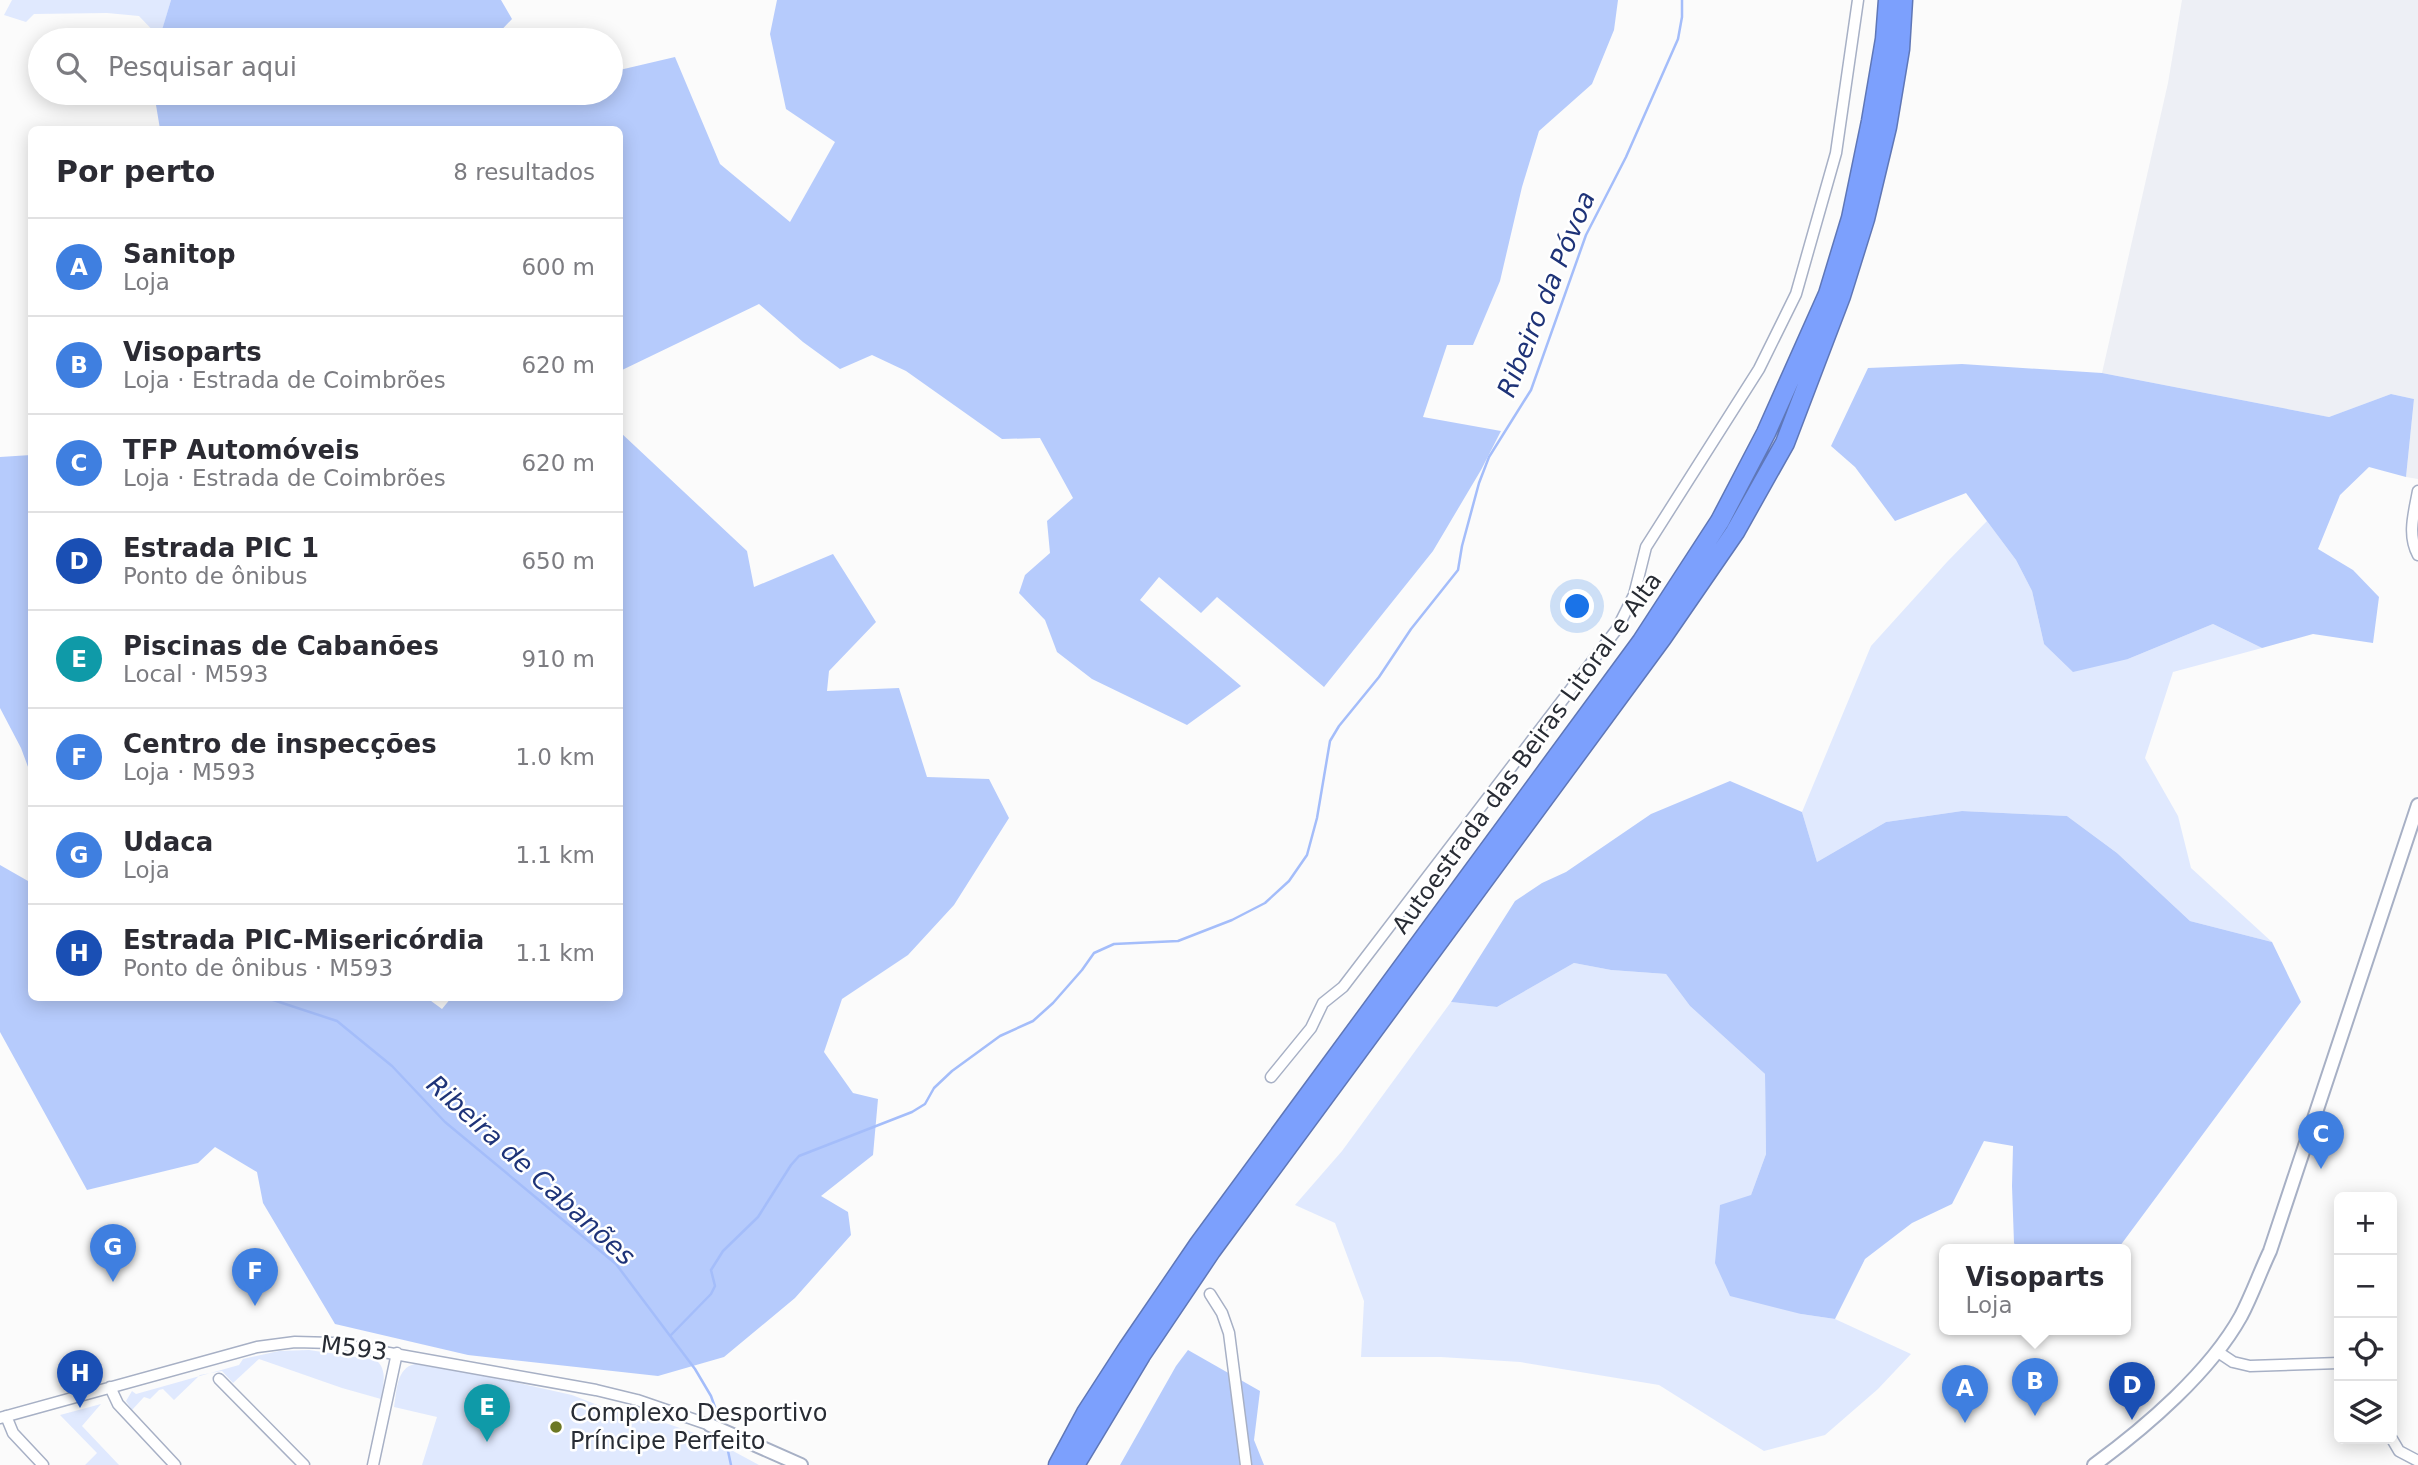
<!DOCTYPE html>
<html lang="pt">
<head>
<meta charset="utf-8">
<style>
	:root { --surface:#fff; --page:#f7f7f7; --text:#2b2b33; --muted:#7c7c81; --line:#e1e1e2; --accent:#111827 }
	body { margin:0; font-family:"DejaVu Sans",sans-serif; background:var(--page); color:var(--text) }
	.controls { position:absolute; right:21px; bottom:21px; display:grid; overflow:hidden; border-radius:10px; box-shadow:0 4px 18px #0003 }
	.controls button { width:63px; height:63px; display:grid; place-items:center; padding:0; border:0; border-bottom:2px solid var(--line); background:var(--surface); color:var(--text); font:35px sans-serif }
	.you { position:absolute; left:1578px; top:607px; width:24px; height:24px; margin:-18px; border:5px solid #fff; border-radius:50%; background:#1a73e8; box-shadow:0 0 0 10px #1a73e833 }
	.badge { display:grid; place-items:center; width:46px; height:46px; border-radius:50%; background:var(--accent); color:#fff; font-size:23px; font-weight:700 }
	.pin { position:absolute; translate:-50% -58px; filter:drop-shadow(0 2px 4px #0008) }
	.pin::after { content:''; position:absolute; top:37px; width:24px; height:21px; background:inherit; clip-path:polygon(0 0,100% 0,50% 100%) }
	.popup { position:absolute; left:1939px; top:1244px; width:192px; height:91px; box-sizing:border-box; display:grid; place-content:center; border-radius:10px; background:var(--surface); filter:drop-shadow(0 2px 5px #0005); font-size:23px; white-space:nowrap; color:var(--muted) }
	.popup b { font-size:26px; color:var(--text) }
	.popup::after { content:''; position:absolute; left:50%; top:100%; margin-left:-14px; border:14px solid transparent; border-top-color:var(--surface) }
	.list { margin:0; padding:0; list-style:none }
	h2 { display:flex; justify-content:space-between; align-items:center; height:91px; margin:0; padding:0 28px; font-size:30px }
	h2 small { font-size:23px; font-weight:400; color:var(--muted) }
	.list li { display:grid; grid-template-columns:46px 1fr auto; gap:21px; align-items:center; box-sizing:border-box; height:98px; padding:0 28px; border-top:2px solid var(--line) }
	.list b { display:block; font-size:26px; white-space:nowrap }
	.list p { margin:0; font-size:23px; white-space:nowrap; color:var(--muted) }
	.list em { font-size:23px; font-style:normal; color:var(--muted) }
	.icon { flex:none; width:38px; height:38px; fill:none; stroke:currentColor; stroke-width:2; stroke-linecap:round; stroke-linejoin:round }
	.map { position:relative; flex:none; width:2418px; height:1465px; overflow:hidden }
	.search { position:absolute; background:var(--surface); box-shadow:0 4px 18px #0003; left:28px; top:28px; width:595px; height:77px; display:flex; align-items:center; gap:18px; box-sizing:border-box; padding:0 24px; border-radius:38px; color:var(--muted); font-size:26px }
	.panel { position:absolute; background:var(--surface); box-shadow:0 4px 18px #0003; left:28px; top:126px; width:595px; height:875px; border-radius:10px }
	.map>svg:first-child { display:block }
	.built { fill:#edeff5 }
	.green { fill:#e0e9fe }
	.forest { fill:#b6cbfc }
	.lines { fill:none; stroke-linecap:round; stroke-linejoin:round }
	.stream { stroke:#a4bdfa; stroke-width:2.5 }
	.minor-casing { stroke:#a7b0c5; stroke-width:13 }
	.tertiary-casing { stroke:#a7b0c5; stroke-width:16 }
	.motorway-casing { stroke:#5f77b7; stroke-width:21 }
	.minor { stroke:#fff; stroke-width:10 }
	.tertiary { stroke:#fff; stroke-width:12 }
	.motorway { stroke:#7ca0fd; stroke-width:18 }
	.poi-dot { fill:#6c7824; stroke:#fff; stroke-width:2.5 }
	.labels { text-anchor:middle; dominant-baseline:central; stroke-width:5; stroke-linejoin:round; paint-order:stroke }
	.street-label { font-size:24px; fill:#282c34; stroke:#fff }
	.poi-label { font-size:24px; fill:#282c34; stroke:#fff; text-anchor:start }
	.water-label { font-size:26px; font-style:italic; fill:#1e3378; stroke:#fff }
</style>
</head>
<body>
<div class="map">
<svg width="2418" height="1465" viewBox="0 0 2418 1465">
	<rect width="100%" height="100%" fill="#fbfbfb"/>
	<!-- built -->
	<path class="built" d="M2182,0H2418V479L2406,477L2414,399L2391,394L2329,417L2102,373L2168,83Z"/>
	<!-- green -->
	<path class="green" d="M12,0H171L160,38L139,16L107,13L34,14L26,22L4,15Z
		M1987,521L2016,560L2032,591L2044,644L2128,659L2213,624L2262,648L2173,672L2145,758L2178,816L2191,868L2272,942L2190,921L2117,853L2067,816L1962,811L1886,822L1817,862L1802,812L1871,646L1947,562Z
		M1574,963L1611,970L1666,974L1690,1006L1765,1074L1766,1154L1751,1195L1801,1314L1835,1319L1911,1354L1878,1389L1825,1435L1764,1451L1659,1385L1520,1362L1441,1357H1361L1364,1301L1335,1223L1295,1205L1342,1151L1451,1002L1497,1007Z
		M309,1350L376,1360C388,1370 383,1385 381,1399L342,1388L259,1359L233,1383L222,1371L200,1375L174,1400L163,1389L159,1390L150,1399L144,1397L132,1410L126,1401L132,1391L136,1394L239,1365L243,1359L279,1351Z
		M415,1364L491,1377L572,1395L613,1411L616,1406L709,1438L759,1465H422L437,1417L394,1407C397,1391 396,1368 415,1364Z
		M101,1404L82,1426L119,1465H85L97,1453L60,1415Z"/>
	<!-- forest -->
	<path class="forest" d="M171,0H501L512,19L492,40H159Z
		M777,0H1618L1614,30L1592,84L1539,131L1522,187L1500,281L1473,345H1447L1423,417L1501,431L1481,470L1433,551L1324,687L1217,597L1201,613L1159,577L1140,600L1241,686L1187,725L1092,679L1057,652L1045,620L1019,593L1025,575L1050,553L1047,521L1073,498L1040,438L1002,439L906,371L872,355L840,369L803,342L759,304L620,371V130L160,129L154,93H470L474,102L521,93H611V72L675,57L720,164L790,222L835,142L786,109L770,34Z
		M1962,364L2102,373L2329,417L2391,394L2414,399L2406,477L2369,467L2340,495L2318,549L2353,570L2379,597L2373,643L2313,634L2262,648L2213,624L2128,659L2073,672L2044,644L2032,591L2016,560L1966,493L1895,521L1855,467L1831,446L1868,368Z
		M620,432L747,551L754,587L833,554L876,622L829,671L827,691L899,688L927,777L989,779L1009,818L954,905L908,955L842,999L824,1052L853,1093L878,1099L873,1155L821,1196L848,1212L851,1235L795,1298L724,1357L658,1376L468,1355L335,1324L263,1203L257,1172L215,1147L198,1163L87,1190L0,1032V865L28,881L31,888L32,998H427L442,1009L451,998H620Z
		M31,455H32L31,775L21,748L0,708V457Z
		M1730,781L1802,812L1817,862L1886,822L1962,811L2067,816L2117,853L2190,921L2272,942L2301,1002L2117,1250H2018L2014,1243L2012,1186L2013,1146L1984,1141L1952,1204L1912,1223L1865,1259L1835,1319L1801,1314L1730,1296L1715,1263L1720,1205L1751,1195L1766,1154L1765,1074L1690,1006L1666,974L1611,970L1574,963L1497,1007L1451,1002L1515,901L1542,883L1566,872L1651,814Z
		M1188,1350L1260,1391L1254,1440L1264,1465H1120L1176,1366Z"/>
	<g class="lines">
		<!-- stream -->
		<path class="stream" d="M267,998L337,1021L392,1066L445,1122L616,1264L695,1369L711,1396L721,1424
			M671,1335L711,1294L715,1286L711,1270L723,1251L758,1217L791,1165L799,1156L912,1112L925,1104L934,1088L952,1071L1000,1036L1033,1021L1053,1003L1082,970L1094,953L1114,944L1178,941L1232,920L1265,903L1289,881L1307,855L1317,818L1330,741L1339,726L1379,677L1411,629L1458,570L1462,546L1479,483L1489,457L1531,390L1586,235L1626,157L1678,39L1682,17V0
			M725,1437L731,1465"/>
		<!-- minor casing -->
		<g class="minor-casing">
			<path id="minor" d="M2418,491C2414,513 2407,535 2418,555
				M1271,1077L1311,1028L1323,1003L1343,987L1617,629L1634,595L1646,547L1759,369L1796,294L1836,153L1858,0
				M1210,1294L1222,1313L1229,1333L1246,1465
				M2218,1352L2233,1362L2250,1366L2339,1363
				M219,1379L304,1465
				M110,1387L118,1404L175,1465
				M6,1416L13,1433L43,1465
				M0,1418L257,1347L295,1342L333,1343L596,1390L637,1400L710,1425
				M2392,1439L2399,1451L2418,1461
				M373,1465L397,1353"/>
		</g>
		<!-- tertiary casing -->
		<g class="tertiary-casing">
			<path id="tertiary" d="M710,1425L801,1465
				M2094,1465C2146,1427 2210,1372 2241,1316C2252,1295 2260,1272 2270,1251L2418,805"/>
		</g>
		<!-- motorway casing -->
		<g class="motorway-casing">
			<path id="motorway" d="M1058,1465L1086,1413L1128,1348L1199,1244L1642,641L1720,521L1766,433L1828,294L1851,218L1871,121L1885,39L1888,0
				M1075,1465L1141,1355L1211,1251L1662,638L1735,532L1785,443L1841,296L1865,219L1887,127L1900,49L1903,0"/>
		</g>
		<!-- minor -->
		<use href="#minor" class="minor"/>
		<!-- tertiary -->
		<use href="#tertiary" class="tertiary"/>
		<!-- motorway -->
		<use href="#motorway" class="motorway"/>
	</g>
	<!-- markers -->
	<circle class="poi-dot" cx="556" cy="1427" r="7"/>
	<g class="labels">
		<!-- street labels -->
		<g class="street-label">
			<text transform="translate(1527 753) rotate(-54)">Autoestrada das Beiras Litoral e Alta</text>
			<text transform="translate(354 1348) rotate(7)">M593</text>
		</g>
		<!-- poi labels -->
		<g class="poi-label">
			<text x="570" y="1413">Complexo Desportivo<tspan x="570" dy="28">Príncipe Perfeito</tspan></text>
		</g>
		<!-- water labels -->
		<g class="water-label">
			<text transform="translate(1546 294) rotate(-68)">Ribeiro da Póvoa</text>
			<text transform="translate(531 1170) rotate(42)">Ribeira de Cabanões</text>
		</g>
	</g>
</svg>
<div class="controls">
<button>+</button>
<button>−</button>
<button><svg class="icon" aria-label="locate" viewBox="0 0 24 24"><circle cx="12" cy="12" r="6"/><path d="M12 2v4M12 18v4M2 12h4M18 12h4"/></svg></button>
<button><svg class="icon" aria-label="layers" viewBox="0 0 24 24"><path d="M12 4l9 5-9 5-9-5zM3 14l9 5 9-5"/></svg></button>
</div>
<div class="you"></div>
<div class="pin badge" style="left:1965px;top:1423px;background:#3f7fe0">A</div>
<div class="pin badge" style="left:2035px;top:1416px;background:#3f7fe0">B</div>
<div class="popup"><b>Visoparts</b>Loja</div>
<div class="pin badge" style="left:2321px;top:1169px;background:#3f7fe0">C</div>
<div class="pin badge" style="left:2132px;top:1420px;background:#1a4fb4">D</div>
<div class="pin badge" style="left:487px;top:1442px;background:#0f9aa8">E</div>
<div class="pin badge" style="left:255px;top:1306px;background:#3f7fe0">F</div>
<div class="pin badge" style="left:113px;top:1282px;background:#3f7fe0">G</div>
<div class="pin badge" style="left:80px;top:1408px;background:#1a4fb4">H</div>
<div class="search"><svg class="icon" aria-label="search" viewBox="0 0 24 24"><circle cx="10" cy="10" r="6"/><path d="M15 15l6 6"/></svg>Pesquisar aqui</div>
<section class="panel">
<h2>Por perto<small>8 resultados</small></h2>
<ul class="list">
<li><span class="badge" style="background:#3f7fe0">A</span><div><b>Sanitop</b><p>Loja</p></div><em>600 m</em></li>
<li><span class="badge" style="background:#3f7fe0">B</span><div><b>Visoparts</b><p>Loja · Estrada de Coimbrões</p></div><em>620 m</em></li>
<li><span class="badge" style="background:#3f7fe0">C</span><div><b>TFP Automóveis</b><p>Loja · Estrada de Coimbrões</p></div><em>620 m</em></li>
<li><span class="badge" style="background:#1a4fb4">D</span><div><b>Estrada PIC 1</b><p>Ponto de ônibus</p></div><em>650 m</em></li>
<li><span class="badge" style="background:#0f9aa8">E</span><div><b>Piscinas de Cabanões</b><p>Local · M593</p></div><em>910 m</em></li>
<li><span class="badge" style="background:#3f7fe0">F</span><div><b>Centro de inspecções</b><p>Loja · M593</p></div><em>1.0 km</em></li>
<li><span class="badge" style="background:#3f7fe0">G</span><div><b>Udaca</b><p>Loja</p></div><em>1.1 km</em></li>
<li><span class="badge" style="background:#1a4fb4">H</span><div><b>Estrada PIC-Misericórdia</b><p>Ponto de ônibus · M593</p></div><em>1.1 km</em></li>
</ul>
</section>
</div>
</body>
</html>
